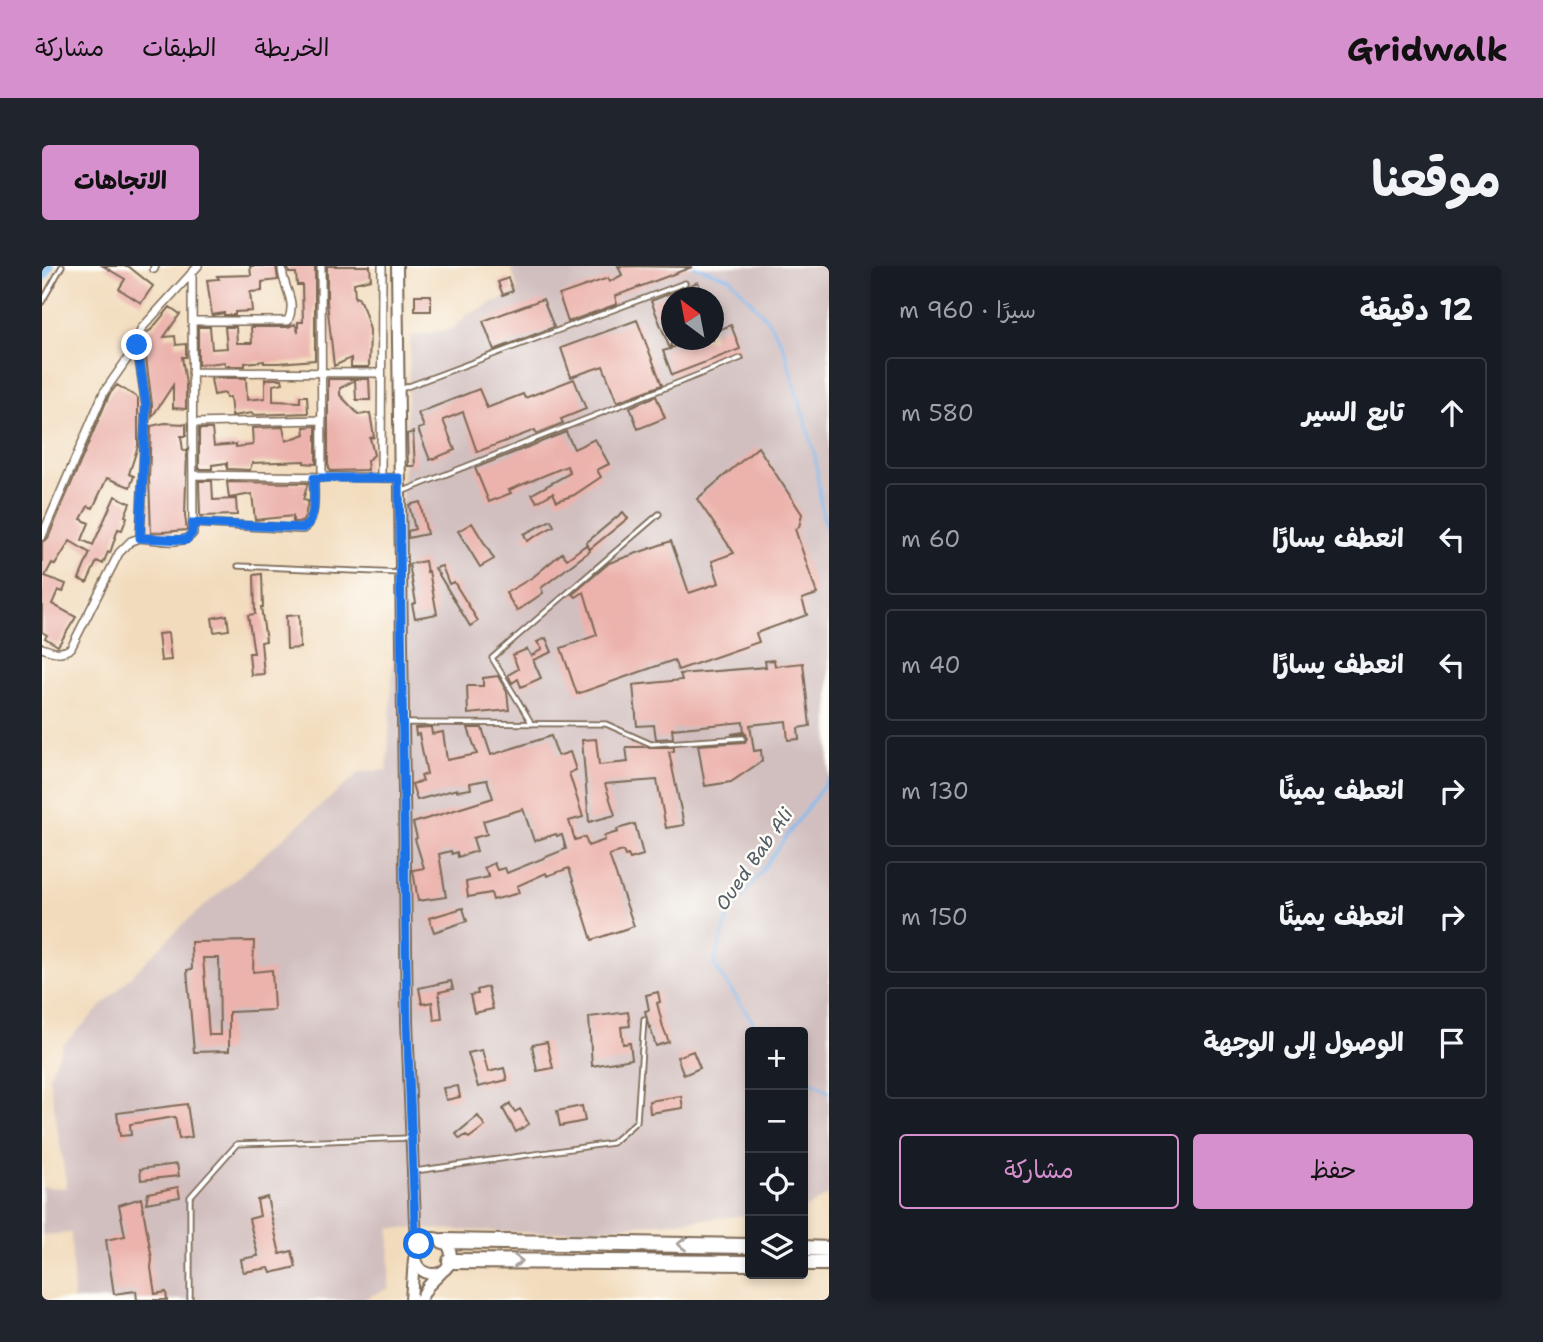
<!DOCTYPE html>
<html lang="ar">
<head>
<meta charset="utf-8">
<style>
	:root { --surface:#171b24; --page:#20242c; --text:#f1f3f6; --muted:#9ea1a6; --line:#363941; --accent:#d690ce }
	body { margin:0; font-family:"Shantell Sans","Playpen Sans Arabic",sans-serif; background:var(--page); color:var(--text); direction:rtl }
	.controls { position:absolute; right:21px; bottom:21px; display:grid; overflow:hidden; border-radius:7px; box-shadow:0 4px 10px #0003 }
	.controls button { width:63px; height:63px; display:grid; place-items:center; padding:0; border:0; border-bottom:2px solid var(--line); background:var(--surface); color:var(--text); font:35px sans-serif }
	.compass { position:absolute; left:619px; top:21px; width:63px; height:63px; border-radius:50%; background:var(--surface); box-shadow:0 4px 10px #0003; rotate:328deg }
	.stop { position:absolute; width:21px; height:21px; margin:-16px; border:5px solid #1a73e8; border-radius:50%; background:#fff }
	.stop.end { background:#1a73e8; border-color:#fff; box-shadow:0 2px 7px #0008 }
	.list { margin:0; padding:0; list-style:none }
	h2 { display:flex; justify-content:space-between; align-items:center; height:91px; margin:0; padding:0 28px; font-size:30px }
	h2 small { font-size:23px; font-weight:400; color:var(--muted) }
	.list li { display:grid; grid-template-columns:46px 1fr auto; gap:21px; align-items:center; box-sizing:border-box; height:112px; margin:0 14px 14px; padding:0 14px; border:2px solid var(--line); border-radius:7px }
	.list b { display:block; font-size:26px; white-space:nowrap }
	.list em { font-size:23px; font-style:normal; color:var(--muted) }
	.actions { display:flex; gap:14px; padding:21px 28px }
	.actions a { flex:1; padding:16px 0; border:2px solid var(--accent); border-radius:7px; text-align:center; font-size:24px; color:var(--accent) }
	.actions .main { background:var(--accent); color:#111 }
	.icon { flex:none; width:38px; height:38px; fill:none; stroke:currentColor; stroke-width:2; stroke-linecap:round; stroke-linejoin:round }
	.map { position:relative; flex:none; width:787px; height:1034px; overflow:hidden; direction:ltr; border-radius:7px }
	header { display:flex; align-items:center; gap:42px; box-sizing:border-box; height:98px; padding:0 35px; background:var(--accent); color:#111 }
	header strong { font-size:33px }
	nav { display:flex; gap:38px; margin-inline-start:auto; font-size:24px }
	.intro { display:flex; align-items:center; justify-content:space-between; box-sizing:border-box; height:168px; padding:0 42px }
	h1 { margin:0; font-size:49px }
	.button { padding:18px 32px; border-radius:7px; background:var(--accent); color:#111; font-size:24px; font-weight:700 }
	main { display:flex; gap:42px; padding:0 42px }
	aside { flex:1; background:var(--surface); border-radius:7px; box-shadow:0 4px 10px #0003 }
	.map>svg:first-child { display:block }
	.industrial { fill:#d1bfbf; fill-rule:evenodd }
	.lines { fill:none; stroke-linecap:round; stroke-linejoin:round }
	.stream { stroke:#7fbbf1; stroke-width:2.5 }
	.river { stroke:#7fbbf1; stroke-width:16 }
	.building { fill:#ecb2ac; fill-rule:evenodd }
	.lane-casing { stroke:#7b6855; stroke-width:7 }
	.street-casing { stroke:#7b6855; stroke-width:10 }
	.secondary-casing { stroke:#7b6855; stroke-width:14 }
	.highway-casing { stroke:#7b6855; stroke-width:18 }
	.lane { stroke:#fff; stroke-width:3.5 }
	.street { stroke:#fff; stroke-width:7 }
	.secondary { stroke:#fff; stroke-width:10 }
	.highway { stroke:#fff; stroke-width:14 }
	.oneway { stroke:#a79f9a }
	.route { stroke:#1a73e8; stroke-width:9 }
	.labels { text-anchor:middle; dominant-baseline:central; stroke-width:5; stroke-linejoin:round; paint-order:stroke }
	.water-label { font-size:19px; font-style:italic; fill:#535d68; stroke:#fdfcf7 }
</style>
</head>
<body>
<header>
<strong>Gridwalk</strong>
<nav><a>الخريطة</a><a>الطبقات</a><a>مشاركة</a></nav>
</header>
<div class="intro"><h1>موقعنا</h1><a class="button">الاتجاهات</a></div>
<main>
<aside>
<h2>12 دقيقة<small>سيرًا · 960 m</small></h2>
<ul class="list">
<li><svg class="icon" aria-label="ahead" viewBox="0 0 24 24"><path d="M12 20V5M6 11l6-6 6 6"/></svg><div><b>تابع السير</b></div><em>580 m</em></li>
<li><svg class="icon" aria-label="left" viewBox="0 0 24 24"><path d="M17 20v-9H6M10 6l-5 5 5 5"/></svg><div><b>انعطف يسارًا</b></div><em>60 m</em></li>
<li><svg class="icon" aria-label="left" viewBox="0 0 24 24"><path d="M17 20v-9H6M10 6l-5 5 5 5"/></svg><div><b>انعطف يسارًا</b></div><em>40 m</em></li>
<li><svg class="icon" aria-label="right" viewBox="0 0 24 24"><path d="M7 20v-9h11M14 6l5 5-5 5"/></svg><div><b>انعطف يمينًا</b></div><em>130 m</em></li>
<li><svg class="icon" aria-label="right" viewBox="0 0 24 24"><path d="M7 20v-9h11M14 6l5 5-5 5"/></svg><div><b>انعطف يمينًا</b></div><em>150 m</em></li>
<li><svg class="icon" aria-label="arrive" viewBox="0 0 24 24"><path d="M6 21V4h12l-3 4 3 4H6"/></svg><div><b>الوصول إلى الوجهة</b></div></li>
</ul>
<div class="actions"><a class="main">حفظ</a><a>مشاركة</a></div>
</aside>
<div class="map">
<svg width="787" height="1034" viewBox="0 0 787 1034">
	<rect width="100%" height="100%" fill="#fdfcf7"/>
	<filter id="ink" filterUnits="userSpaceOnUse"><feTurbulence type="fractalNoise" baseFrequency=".0143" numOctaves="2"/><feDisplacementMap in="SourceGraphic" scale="14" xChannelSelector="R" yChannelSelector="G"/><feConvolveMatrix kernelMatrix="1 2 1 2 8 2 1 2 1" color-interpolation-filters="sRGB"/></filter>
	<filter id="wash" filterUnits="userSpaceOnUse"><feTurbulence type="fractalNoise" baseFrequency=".00686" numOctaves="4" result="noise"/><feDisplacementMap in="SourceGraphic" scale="28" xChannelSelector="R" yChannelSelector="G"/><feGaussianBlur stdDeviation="1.57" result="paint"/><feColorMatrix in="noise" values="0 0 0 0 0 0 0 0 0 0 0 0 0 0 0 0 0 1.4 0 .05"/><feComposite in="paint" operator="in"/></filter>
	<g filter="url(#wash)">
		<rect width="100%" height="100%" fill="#f2dbbc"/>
		<!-- industrial -->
		<path class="industrial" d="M469,0H787V928L761,944V766H708V949L504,967L348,962L347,1022L319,1034H32L29,967L0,969V921L25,922L7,810L21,779L140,659L318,506L345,504L369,70L411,63L425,49L476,25ZM629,32H671V74H629Z"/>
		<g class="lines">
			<!-- stream -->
			<path class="stream" d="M652,0L688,12L724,52L741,79L773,189L780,247L787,266
				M718,766L672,699L686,651L787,512
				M761,810L787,826"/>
			<!-- river -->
			<path class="river" d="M0,7L4,0"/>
		</g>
		<g id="blocks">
			<!-- building -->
			<path class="building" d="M61,0H86L111,20L99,37L77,23L83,13Z
				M208,0H234L236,14L220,16V25L208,26L210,45L193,46V49H182V47L170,49L165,14L177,13L175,10L209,9Z
				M246,0H273V94L236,97H222V95L203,97V100H183V96L156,99V61H168L170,83L185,82L183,61H194L195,77H210L209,61H246L253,58L256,66V56H261L260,19H255L254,7H247Z
				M285,0H328L329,13L312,17L313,32L316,31L322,44L328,64L327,101H309V92L292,100L285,36Z
				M576,0L650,1L573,30L575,38L526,56L517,29L566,12L567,16L580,9Z
				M466,12L471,25L461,29L456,16Z
				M656,16L662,32H629V82L651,74H671V66L689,59L698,83L630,109L621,85L628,83L609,35Z
				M373,29H389V45H373Z
				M501,33L512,61L452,84L441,55Z
				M128,41L138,48L122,71L133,70L134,79L144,78V91H140L144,118V143L131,142V119L110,151V138L102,77L105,66L109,64Z
				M595,54L620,119L575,136L561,100L529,111L519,82Z
				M176,112H204L205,134L223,132V113H240L241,117L231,119V135L258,136V130H265L266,147L211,149L210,147L190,150L188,131L184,132L183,127L172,129L169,113Z
				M286,113H327L328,134H314L313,114L298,122V129L317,149L328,147L332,171L328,172L332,189L325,195L326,204L288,205L286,198Z
				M532,113L544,143L519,153L521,157L494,168L493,164L435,186L421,146L401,154L413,184L388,194L376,163L382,161L376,147L437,123L445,142L481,128L483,132Z
				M75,119L96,132V180L87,208L92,210L88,221L65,212L51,242L46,240L39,253L47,257L40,274L51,279L73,230L88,237L83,250L85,251L80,264L76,263L68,287L66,286L61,298L55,295L45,317L37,313L48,287L28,275L13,299L10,297L3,310L24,318L21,326L16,324L10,338L34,351L16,380L3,372L5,369L0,366V276L6,272L67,129Z
				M614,130L623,152L596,163L588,141Z
				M123,157L144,158V170H139L141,185L145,184L143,250L145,264L109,267L107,213L109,160Z
				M274,160V198L262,197V195L210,197L208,204L185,203V197L170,199V203H157V163H170L172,180L194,178V181L211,179L210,162L241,161L244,175L263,168L262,161Z
				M371,166L373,200H366L365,168Z
				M524,166L532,183L553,173L567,198L555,204L559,211L532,229L515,235L511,227L495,236L490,228L528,207L525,200L467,224L469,227L447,236L433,202Z
				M716,181L760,248L757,261L753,263L775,328L760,333L765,349L714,367L717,376L636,404L632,394L535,428L519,382L555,369L542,326L534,331L531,328L567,297L629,275L647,327L677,317L670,295L692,287L655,233Z
				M157,215H170L171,234L194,233L195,249L158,250Z
				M185,216L266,217L261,234L266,235L263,251L260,256H251V250L213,254L210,228L187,232Z
				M378,236L385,268L366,272V265L373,263L367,239Z
				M581,246L586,252L548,283L544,277Z
				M509,254L512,260L485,275L482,268Z
				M430,257L452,293L438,301L416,265Z
				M544,279L548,285L499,322L501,327L475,345L464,327L491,311L520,287L525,293Z
				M383,295L385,306L387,305L395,348L373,352L370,338L374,337L367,298Z
				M400,300L407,318L412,316L436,355L428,360L393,302Z
				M220,308L221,341H219L224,375L219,376L222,408L209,409L207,387H212L206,349L213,348L212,309Z
				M185,349L187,364L172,366L170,352Z
				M257,349L258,382L245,383L244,350Z
				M126,367L129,394L119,395L116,368Z
				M504,372L510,386L491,394L499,412L479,421L476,413L470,417L466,409L476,403L471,389L485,383L489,390L500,383L495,376Z
				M732,394L733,400L761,397L768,460L756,462L757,473L746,474L744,455L708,459L712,485L719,484L720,495L689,516L663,520L656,479L703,476L705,472L704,468H689L702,466L701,456L630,463L631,472L614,473L612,459L595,460L591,419L640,414L638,408L724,401L723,395Z
				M456,410L465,426L467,444L426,448L425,420H441V412Z
				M389,461L390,468L401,466L405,494L435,488L426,462H440L449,489L509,470L516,490L528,486L534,504L527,507L541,551L527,555L533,574L543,571L546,580L563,574L562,570L576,566L575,563L593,558L601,589L588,593L586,589L583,590L581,585L567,589L592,660L550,674L527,602L505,610L504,607L475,620L477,627L451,634L449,627L426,631L424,616L447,611L442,602L452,597L455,604L463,602L465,607L524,583L520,569L515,570L514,568L492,575L481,543L441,555L445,568L431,572L435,585L416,591L415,586L410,588L409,585L397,588L404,631L376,635L371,604L382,602L373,573L375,572L371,557L451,532L445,514L428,517L429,523L415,525V523L375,534L370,518L381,515L379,510L385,508L377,468L374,469L373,462Z
				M554,473L557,499L586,496L584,481H632V485L627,486L642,559L624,562L615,514L563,518L573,549L547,556L540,474Z
				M421,642L425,655L392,666L387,652Z
				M212,675L211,706L230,704L232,744L187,746V785L152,786L145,704L150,703L149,676ZM161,692H177L178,769H167Z
				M409,715L411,723L397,726L400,753L392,754L390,736L380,738L377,722Z
				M446,721L451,743L432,747L428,729L436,728L435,724Z
				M616,726L618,736L615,737L621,761L627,776L614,780L608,761L607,762L603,745L607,744L604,729Z
				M586,746L588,760L579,761L581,778L588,777L590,793L550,800L547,751Z
				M505,776L511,802L495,805L490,779Z
				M440,784L446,806L462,802L465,814L436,821L426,787Z
				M651,785L658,802L642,809L635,791Z
				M416,820L418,831L404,834L401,822Z
				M639,830L641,842L608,847L607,835Z
				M145,838L150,871L137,873L133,851L88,858L89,869L78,870L75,847Z
				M468,838L473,846L478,843L487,858L474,866L461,843Z
				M540,840L543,855L518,860L515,845Z
				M436,850L443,860L427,872L424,869L418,873L414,868Z
				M135,898L137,910L99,914L98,903Z
				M136,921L138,931L104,937L106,927Z
				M225,931L238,988L250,985L254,1001L229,1007L227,1002L201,1006L199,993L216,990L207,953L218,950L215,934Z
				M99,932L110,993L109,1002L113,1028L124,1026L125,1034H95L94,1025L72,1028L64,974L83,970L77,939Z"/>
		</g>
	</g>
	<g filter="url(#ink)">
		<use href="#blocks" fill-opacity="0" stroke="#7b6855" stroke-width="2"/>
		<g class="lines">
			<!-- lane casing -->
			<g class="lane-casing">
				<path id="lane" d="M0,36L20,0
					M359,123L643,17
					M359,226L699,92
					M196,300L358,307
					M365,457L564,458L609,478L701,472
					M490,458L450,392L617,248
					M373,905L570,877L595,855L602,753
					M148,1034V931L195,878L368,872"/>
			</g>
			<!-- street casing -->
			<g class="street-casing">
				<path id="street" d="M279,0L280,212
					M112,3L113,0
					M150,55H246C256,33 239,20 240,0
					M150,106L338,107
					M151,157L280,154
					M152,209L357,212
					M339,212L340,0
					M151,257L261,263C276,254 271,227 272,212
					M0,270L62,126L95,79L99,63L156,0
					M98,272C114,273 141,281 151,267L150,6
					M0,382C11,386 19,389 29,382L77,287L89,275L98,272L104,139L95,79"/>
			</g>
			<!-- secondary casing -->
			<g class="secondary-casing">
				<path id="secondary" d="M355,0L365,755L374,982
					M373 990a18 18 0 1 1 36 0a18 18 0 1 1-36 0Z
					M369,1034L372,993
					M378,1034L386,1020L400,1006"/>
			</g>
			<!-- highway casing -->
			<g class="highway-casing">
				<path id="highway" d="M401,975L708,980
					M761,982L787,983
					M408,995L708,997
					M761,997H787"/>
			</g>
			<!-- lane -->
			<use href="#lane" class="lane"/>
			<!-- street -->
			<use href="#street" class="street"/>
			<!-- secondary -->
			<use href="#secondary" class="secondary"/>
			<!-- highway -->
			<use href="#highway" class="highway"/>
		</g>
		<!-- one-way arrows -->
		<defs><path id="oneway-chevron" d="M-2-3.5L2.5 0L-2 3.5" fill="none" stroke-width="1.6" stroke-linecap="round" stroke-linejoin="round" transform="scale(1.75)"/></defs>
		<g class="oneway">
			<use href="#oneway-chevron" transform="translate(640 978) rotate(-180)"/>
			<use href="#oneway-chevron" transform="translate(476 995)"/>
		</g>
	</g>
	<g class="lines" filter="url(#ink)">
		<!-- route -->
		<path class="route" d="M95,79L104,139L98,272L144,274L150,267L151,257L261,262C276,254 271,227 272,212H357L365,755L374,982L377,978"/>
	</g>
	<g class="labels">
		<!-- water labels -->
		<g class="water-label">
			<text transform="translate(712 593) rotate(-55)">Oued Bab Ali</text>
		</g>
	</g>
</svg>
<div class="controls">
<button>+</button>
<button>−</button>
<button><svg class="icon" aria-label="locate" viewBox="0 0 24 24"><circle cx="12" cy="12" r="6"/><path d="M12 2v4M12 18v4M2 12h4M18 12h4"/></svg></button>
<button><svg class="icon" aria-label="layers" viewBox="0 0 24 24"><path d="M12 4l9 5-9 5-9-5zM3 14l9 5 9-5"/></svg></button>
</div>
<svg class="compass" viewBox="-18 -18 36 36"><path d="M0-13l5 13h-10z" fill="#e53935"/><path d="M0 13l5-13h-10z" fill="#9ea1a6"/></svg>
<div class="stop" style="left:377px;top:978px"></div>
<div class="stop end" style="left:95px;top:79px"></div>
</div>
</main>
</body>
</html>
